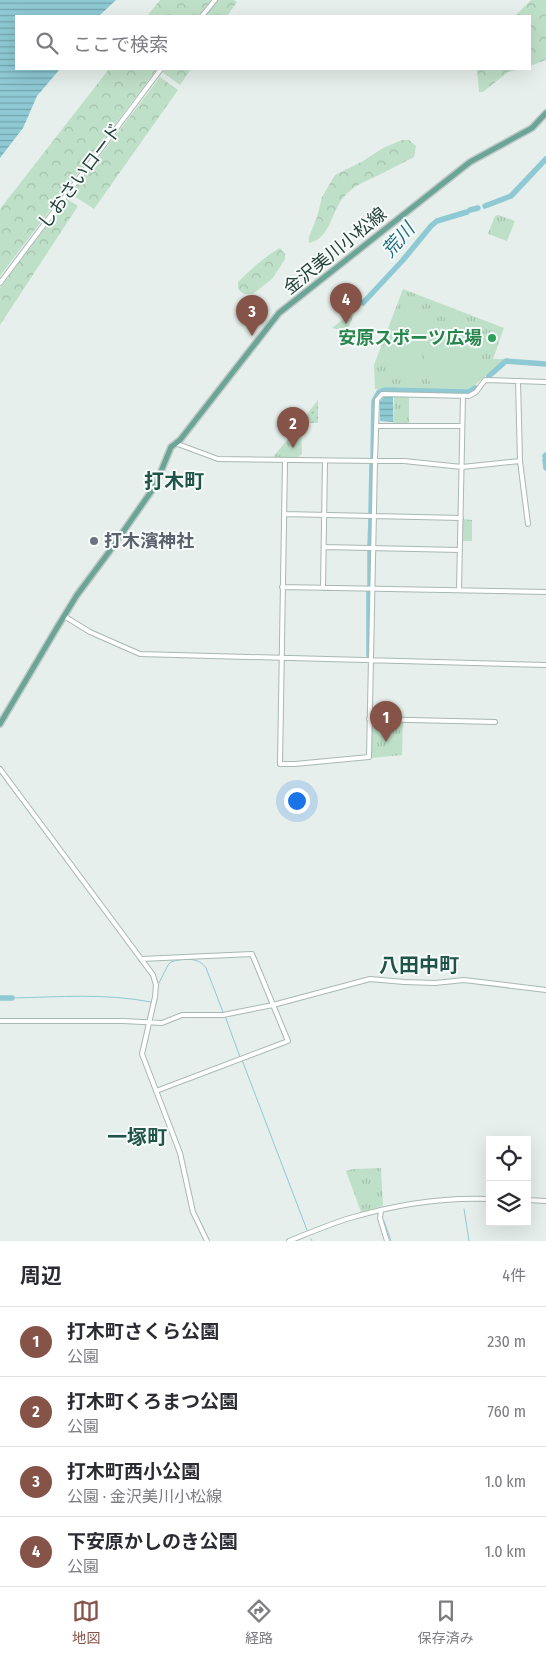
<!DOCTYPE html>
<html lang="ja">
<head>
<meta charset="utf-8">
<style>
	:root { --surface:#fff; --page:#f2f2f3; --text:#2b2b33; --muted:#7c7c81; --line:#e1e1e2; --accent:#855347 }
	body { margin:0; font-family:"Fira Sans Condensed","Noto Sans JP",sans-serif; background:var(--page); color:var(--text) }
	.controls { position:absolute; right:15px; bottom:15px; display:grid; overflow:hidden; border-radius:0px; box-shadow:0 5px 20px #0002 }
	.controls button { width:45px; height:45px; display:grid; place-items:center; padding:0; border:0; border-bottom:1px solid var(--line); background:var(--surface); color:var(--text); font:25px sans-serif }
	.you { position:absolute; left:296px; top:800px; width:18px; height:18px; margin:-12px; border:4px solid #fff; border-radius:50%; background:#1a73e8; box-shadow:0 0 0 8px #1a73e833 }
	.badge { display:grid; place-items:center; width:32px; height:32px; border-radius:50%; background:var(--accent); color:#fff; font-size:16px; font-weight:700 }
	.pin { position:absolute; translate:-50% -41px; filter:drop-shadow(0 1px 2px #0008) }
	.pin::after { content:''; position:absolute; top:26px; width:18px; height:15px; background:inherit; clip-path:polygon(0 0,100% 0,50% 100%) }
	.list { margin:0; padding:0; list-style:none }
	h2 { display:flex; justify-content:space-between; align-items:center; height:65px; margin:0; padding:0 20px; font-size:21px }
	h2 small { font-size:16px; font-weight:400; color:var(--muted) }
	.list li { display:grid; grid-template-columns:32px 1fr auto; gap:15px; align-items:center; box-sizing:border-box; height:70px; padding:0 20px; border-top:1px solid var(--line) }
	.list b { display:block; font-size:19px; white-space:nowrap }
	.list p { margin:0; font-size:16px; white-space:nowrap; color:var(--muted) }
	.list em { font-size:16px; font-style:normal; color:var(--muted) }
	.icon { flex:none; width:28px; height:28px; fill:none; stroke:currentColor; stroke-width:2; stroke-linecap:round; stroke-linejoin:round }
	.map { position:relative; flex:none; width:546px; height:1241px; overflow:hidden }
	.search { position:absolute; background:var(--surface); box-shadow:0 5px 20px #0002; left:15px; right:15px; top:15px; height:55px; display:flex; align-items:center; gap:12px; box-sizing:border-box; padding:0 18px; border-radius:0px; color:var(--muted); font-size:19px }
	.sheet { height:345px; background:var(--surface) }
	nav { display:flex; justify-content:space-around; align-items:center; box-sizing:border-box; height:70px; border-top:1px solid var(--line); background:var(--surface); font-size:14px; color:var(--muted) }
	nav a { display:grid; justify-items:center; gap:2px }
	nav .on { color:var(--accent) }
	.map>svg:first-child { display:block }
	.grass { fill:url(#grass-dots) }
	.forest { fill:url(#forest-crowns) }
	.park { fill:url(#park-tufts) }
	.garden { fill:#bfe0c8 }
	.water { fill:url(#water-rules) }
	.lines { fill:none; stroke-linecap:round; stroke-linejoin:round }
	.stream { stroke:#8ec9d4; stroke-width:1 }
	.river { stroke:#8ec9d4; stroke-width:5.5 }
	.tertiary-casing { stroke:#a8b8b2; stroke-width:6 }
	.primary-casing { stroke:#c2cac8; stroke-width:8 }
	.tertiary { stroke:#fff; stroke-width:4 }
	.primary { stroke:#6aa596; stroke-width:5 }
	.leisure-dot { fill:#2e9e5b; stroke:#f7fbf9; stroke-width:2 }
	.worship-dot { fill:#6b7280; stroke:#f7fbf9; stroke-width:2 }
	.labels { text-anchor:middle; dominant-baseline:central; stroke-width:4; stroke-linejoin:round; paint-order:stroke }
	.street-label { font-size:18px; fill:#24423a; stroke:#f7fbf9 }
	.leisure-label { font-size:18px; font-weight:bold; fill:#27864d; stroke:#f7fbf9; text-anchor:end }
	.worship-label { font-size:18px; font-weight:bold; fill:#5b616d; stroke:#f7fbf9; text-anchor:start }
	.water-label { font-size:19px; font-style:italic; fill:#1c6f80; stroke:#f7fbf9 }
	.quarter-label { font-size:20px; font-weight:bold; fill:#1f5548; stroke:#f7fbf9 }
</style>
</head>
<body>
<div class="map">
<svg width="546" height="1241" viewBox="0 0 546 1241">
	<defs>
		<pattern id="grass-dots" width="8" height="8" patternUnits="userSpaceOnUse" patternTransform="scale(1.25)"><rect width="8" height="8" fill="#bfe0c8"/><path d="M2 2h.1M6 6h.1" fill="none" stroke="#a4c1ad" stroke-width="1.8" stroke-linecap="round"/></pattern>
		<pattern id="forest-crowns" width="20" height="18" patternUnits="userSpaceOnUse" patternTransform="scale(1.25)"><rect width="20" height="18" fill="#bfe0c8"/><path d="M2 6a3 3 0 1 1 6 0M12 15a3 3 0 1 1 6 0" fill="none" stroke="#a4c1ad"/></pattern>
		<pattern id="park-tufts" width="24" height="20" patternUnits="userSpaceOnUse" patternTransform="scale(1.25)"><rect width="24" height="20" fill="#bfe0c8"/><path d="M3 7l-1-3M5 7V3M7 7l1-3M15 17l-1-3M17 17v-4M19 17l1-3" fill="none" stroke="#a4c1ad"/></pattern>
		<pattern id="water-rules" width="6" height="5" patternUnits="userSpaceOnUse" patternTransform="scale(1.25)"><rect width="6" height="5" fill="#8ec9d4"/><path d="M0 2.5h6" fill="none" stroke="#74a5ad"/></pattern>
	</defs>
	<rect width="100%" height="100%" fill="#e6efeb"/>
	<!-- grass -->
	<path class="grass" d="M318,400V423H300Z"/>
	<!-- forest -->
	<path class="forest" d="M160,0H211L198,16H147Z
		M218,0H234L237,2L227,16H205Z
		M531,0H546V60L530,66V16H515Z
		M109,69H157L0,276V209Z
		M164,69H191L180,85L162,72Z
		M477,69H521L508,72L483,92H479Z
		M160,77L178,90L94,209L71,194Z
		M402,140H409L416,146L414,157C402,163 391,169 379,175C366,181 352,186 343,198C331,212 331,238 309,243V237L317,217L322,197L335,175L363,161L383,148Z
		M67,199L78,206L0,325V288Z
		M280,248L285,254V259L273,278L253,294H244L238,289V282C251,269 264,257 280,248Z"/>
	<!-- park -->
	<path class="park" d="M498,215L515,221L507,241L488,234L495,216Z
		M403,289L504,328L493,359H505L469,390L375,389L374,365Z
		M356,309L347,331L332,328Z
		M394,396H409V424H393Z
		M299,425H301L302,454L298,457L276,458L274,456Z
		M463,519L472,520V541H462Z
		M371,721L403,722L402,755L371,758Z
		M381,1168L383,1206L361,1212L346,1171L353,1169Z"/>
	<!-- garden -->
	<path class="garden" d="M397,311L433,324L413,377L377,364Z
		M441,328C453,334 475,340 480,353C492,382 428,407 424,368C422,356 429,342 433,331Z"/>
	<!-- water -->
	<path class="water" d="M0,0H116L99,16H16V69H60L37,96L23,128L0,158Z
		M384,397H393V422L380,421V401Z"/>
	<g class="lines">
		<!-- stream -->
		<path class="stream" d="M159,983L168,965L171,962C183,958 199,957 206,968L223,1012
			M12,998C59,997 105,993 151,1002
			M225,1016L240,1057
			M242,1060L307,1230
			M464,1209L469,1241
			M384,1221L391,1241
			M311,1239L312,1241"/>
		<!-- river -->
		<path class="river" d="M485,206L511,196L546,159
			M470,210L478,208
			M363,303L403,260L431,226L437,221L467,212
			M489,376L506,361L546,364
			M545,456L546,455
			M373,458L374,401L379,392L385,390L465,392H469L475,388
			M545,460L546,468
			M371,512L372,464
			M370,547L371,518
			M370,587V551
			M369,655V591
			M0,998H12"/>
		<!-- tertiary casing -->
		<g class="tertiary-casing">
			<path id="tertiary" d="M202,16L215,0
				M0,283L161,69
				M518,381L520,461L528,524
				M377,426H462
				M175,443L218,459L375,461L377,400L382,394L469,396L476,392L485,380L546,382
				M285,461L280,764H295L369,757L375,461H404L462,467L520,461
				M284,514L461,518
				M324,547L460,550
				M282,587L546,592
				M323,588L325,461
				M459,590L463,396
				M64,616L90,632L140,654L546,665
				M369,719L495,722
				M0,769L153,975L156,985L155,997L142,1054L180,1153L193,1212L207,1241
				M141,959L252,954L288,1041L156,1091
				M0,1021H123L162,1023L182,1015H223L273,1005L370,979L404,982L435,983L464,980L546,990
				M527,1200L546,1201
				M381,1211L380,1218L387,1241
				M289,1241C309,1233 330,1224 350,1218C394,1205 444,1197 490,1199"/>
		</g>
		<!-- primary casing -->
		<g class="primary-casing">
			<path id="primary" d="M0,724L58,626L77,595L109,552L155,486L171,447L180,440L279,313L470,162L532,128L546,113"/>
		</g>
		<!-- tertiary -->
		<use href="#tertiary" class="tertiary"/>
		<!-- primary -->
		<use href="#primary" class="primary"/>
	</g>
	<!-- markers -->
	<circle class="leisure-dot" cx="492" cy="338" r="5"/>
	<circle class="worship-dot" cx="94" cy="541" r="5"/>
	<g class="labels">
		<!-- street labels -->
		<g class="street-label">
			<text transform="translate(80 176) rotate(-53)">しおさいロード</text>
			<text transform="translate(335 251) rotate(-39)">金沢美川小松線</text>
		</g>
		<!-- leisure labels -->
		<g class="leisure-label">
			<text x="482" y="338">安原スポーツ広場</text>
		</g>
		<!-- worship labels -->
		<g class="worship-label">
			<text x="104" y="541">打木濱神社</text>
		</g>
		<!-- water labels -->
		<g class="water-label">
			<text transform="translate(398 240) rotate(-49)">荒川</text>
		</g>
		<!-- quarter labels -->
		<g class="quarter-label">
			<text x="174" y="481">打木町</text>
			<text x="419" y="965">八田中町</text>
			<text x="137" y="1137">一塚町</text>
		</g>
	</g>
</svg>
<div class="controls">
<button><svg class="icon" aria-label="locate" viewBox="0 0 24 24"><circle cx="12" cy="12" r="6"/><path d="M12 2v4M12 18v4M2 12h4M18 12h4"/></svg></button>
<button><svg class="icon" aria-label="layers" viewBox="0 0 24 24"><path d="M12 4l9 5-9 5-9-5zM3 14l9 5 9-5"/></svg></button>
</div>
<div class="you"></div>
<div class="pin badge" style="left:386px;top:742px">1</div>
<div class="pin badge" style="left:293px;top:448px">2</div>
<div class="pin badge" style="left:252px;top:336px">3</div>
<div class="pin badge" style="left:346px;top:324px">4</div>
<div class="search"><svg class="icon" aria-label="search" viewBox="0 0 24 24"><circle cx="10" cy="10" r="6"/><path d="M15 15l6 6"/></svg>ここで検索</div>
</div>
<section class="sheet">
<h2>周辺<small>4件</small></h2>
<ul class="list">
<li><span class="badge">1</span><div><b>打木町さくら公園</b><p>公園</p></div><em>230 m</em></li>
<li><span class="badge">2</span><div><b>打木町くろまつ公園</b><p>公園</p></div><em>760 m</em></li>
<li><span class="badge">3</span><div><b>打木町西小公園</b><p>公園 · 金沢美川小松線</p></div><em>1.0 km</em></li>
<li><span class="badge">4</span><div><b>下安原かしのき公園</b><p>公園</p></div><em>1.0 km</em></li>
</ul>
</section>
<nav>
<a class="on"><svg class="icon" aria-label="map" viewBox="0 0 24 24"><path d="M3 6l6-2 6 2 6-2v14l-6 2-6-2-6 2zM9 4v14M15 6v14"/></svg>地図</a>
<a><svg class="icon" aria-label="directions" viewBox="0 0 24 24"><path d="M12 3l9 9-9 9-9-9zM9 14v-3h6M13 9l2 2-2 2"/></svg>経路</a>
<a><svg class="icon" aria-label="saved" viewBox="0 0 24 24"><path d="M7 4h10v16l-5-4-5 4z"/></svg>保存済み</a>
</nav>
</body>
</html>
